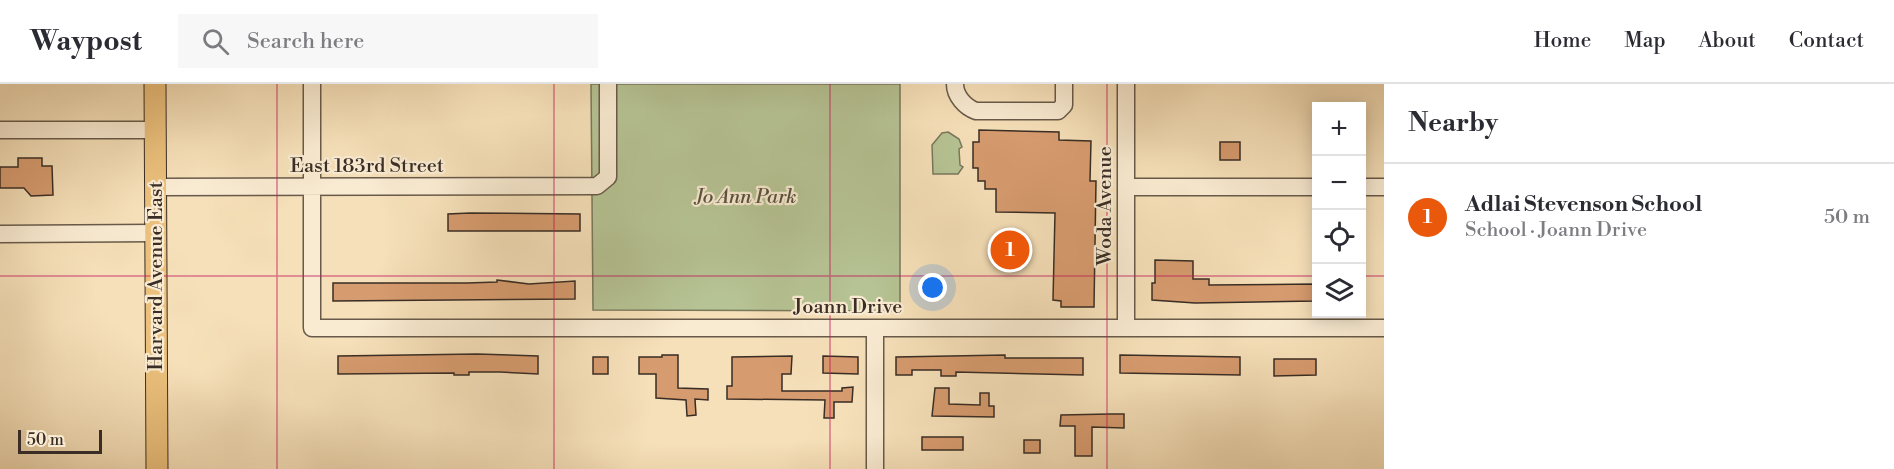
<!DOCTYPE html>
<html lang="en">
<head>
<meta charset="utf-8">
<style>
	:root { --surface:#fff; --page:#f7f7f7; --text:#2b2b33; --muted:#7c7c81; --line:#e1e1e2; --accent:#ea580c }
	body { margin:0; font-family:"Libre Bodoni",serif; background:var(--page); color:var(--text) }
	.controls { position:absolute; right:18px; top:18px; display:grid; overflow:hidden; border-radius:0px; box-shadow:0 3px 15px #0003 }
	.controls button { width:54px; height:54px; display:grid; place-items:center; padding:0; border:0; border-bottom:2px solid var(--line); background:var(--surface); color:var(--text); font:30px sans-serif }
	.scale { position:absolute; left:18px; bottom:15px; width:84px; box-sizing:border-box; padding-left:6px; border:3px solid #392d25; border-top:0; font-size:16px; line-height:21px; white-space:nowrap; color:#392d25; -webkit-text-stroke:4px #f9ebd2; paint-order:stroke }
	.you { position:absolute; left:933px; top:204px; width:21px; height:21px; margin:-15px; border:4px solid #fff; border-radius:50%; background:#1a73e8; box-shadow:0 0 0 9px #1a73e833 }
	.badge { display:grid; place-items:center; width:39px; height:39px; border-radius:50%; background:var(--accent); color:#fff; font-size:20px; font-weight:700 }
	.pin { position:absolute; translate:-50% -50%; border:3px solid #fff; box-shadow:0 2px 6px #0006 }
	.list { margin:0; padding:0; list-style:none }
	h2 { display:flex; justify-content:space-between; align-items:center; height:78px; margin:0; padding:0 24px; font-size:26px }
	h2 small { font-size:20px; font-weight:400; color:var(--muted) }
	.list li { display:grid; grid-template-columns:39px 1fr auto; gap:18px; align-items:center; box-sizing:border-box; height:108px; padding:0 24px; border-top:2px solid var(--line) }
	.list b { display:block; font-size:22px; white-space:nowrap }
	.list p { margin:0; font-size:20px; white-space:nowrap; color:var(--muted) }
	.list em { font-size:20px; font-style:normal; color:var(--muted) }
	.icon { flex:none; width:33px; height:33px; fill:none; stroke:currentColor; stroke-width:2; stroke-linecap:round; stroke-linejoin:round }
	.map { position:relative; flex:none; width:1384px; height:385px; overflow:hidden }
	header { display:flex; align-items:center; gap:36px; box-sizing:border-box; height:84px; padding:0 30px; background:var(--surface); border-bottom:2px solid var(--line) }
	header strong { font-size:28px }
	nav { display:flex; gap:33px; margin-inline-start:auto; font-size:21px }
	.search { width:420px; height:54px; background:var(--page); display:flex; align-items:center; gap:15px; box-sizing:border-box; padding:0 21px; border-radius:0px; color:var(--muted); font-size:22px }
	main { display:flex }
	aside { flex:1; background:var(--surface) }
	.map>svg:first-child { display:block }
	.green { fill:#b6c394; stroke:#78785c; stroke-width:1.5 }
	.building { fill:#d69b6e; stroke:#392d25; stroke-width:1.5 }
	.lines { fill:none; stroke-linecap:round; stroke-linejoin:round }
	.minor-casing { stroke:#685a4a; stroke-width:19 }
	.major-casing { stroke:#392d25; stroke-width:23 }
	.minor { stroke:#f9ebd2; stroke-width:16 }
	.major { stroke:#ebc07c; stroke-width:21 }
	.grid { fill:none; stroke:#c2185b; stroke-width:1.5; stroke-opacity:0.55 }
	.labels { text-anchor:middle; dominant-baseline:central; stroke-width:4.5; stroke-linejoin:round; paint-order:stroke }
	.street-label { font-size:20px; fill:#392d25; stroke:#f9ebd2 }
	.park-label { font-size:20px; font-style:italic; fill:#585241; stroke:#f9ebd2 }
</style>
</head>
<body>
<header>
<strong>Waypost</strong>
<div class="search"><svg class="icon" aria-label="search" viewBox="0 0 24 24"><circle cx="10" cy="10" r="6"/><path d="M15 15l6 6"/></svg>Search here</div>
<nav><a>Home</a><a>Map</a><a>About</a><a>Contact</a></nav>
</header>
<main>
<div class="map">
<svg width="1384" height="385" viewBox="0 0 1384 385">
	<rect width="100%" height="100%" fill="#f6e0b9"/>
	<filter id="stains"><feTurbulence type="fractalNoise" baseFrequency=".00333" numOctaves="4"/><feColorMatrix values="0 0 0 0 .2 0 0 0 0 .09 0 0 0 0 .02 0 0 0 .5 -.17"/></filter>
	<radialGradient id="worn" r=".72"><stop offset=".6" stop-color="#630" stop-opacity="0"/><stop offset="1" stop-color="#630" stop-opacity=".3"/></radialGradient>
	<!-- green -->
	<path class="green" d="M591,0H900V227L593,226Z
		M948,48L959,55L962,63L959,65L960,81L963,83L958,90H933L932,61L942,49Z"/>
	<!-- building -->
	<path class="building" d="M979,46L1059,48V56L1091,57L1090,97H1096L1094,223H1061V217L1053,216L1055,129L996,128V105H985V97H978V84H973V58H979Z
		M1220,58H1240V76H1220Z
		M18,74H42V82H52L53,111L31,112L24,104H0V83H18Z
		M470,129L580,130V147H448V130Z
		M1155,176L1193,177V195H1209V201L1315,200V217L1195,219L1152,216V199H1155Z
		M497,196L529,200L575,197V215L333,217V199H467L497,198Z
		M477,270L538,272V290L500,288H469V291H454V289L338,290V272Z
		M662,271H678V304L708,305V316L695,315L696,331L687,332L686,316L656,314V290H639V273H662Z
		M1005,271V274H1083V291L956,288V292H941V286H912V291H896V273Z
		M1120,271L1240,273V291L1120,289Z
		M792,272L791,290H782V307H842V304L853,303L852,318H834V334H824L825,316L727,315V302H732V273Z
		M823,272L858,273V290L823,289Z
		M593,273H608V290H593Z
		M1274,275H1316V291L1274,292Z
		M935,304H949V320L980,321V309H989V322H994V333L932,332Z
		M1110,330H1124V344L1092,343V372H1075V342H1060L1061,331Z
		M922,353H963V366H922Z
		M1024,356H1040V369H1024Z"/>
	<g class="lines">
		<!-- minor casing -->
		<g class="minor-casing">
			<path id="minor" d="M312,0V244H1384
				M955,0C955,12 965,23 976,27H1058L1064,21V0
				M1126,0V244
				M0,46H155
				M156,103L597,102L608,93V0
				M1126,103H1316
				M1362,103H1384
				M0,150L156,149
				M875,244V385"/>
		</g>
		<!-- major casing -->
		<g class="major-casing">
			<path id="major" d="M155,0L157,385"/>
		</g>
		<!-- minor -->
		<use href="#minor" class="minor"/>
		<!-- major -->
		<use href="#major" class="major"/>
	</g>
	<!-- grid -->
	<path class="grid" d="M277,0V385M554,0V385M830,0V385M1107,0V385M0,192H1316M1362,192H1384"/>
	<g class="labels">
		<!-- street labels -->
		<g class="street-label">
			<text x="367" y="82">East 183rd Street</text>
			<text transform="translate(1105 122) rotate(-90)">Woda Avenue</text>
			<text transform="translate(156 192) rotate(-90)">Harvard Avenue East</text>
			<text x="848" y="223">Joann Drive</text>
		</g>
		<!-- park labels -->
		<g class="park-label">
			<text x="746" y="113">Jo Ann Park</text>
		</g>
	</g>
	<rect width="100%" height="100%" filter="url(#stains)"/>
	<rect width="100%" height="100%" fill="url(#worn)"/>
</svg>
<div class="controls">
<button>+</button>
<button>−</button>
<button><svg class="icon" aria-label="locate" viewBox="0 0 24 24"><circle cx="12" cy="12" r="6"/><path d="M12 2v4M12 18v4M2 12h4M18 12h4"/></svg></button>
<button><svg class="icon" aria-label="layers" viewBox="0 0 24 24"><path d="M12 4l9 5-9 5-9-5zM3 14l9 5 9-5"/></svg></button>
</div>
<div class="scale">50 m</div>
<div class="you"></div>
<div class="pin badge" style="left:1010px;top:166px">1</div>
</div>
<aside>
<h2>Nearby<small></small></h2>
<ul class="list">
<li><span class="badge">1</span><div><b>Adlai Stevenson School</b><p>School · Joann Drive</p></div><em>50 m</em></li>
</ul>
</aside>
</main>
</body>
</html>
